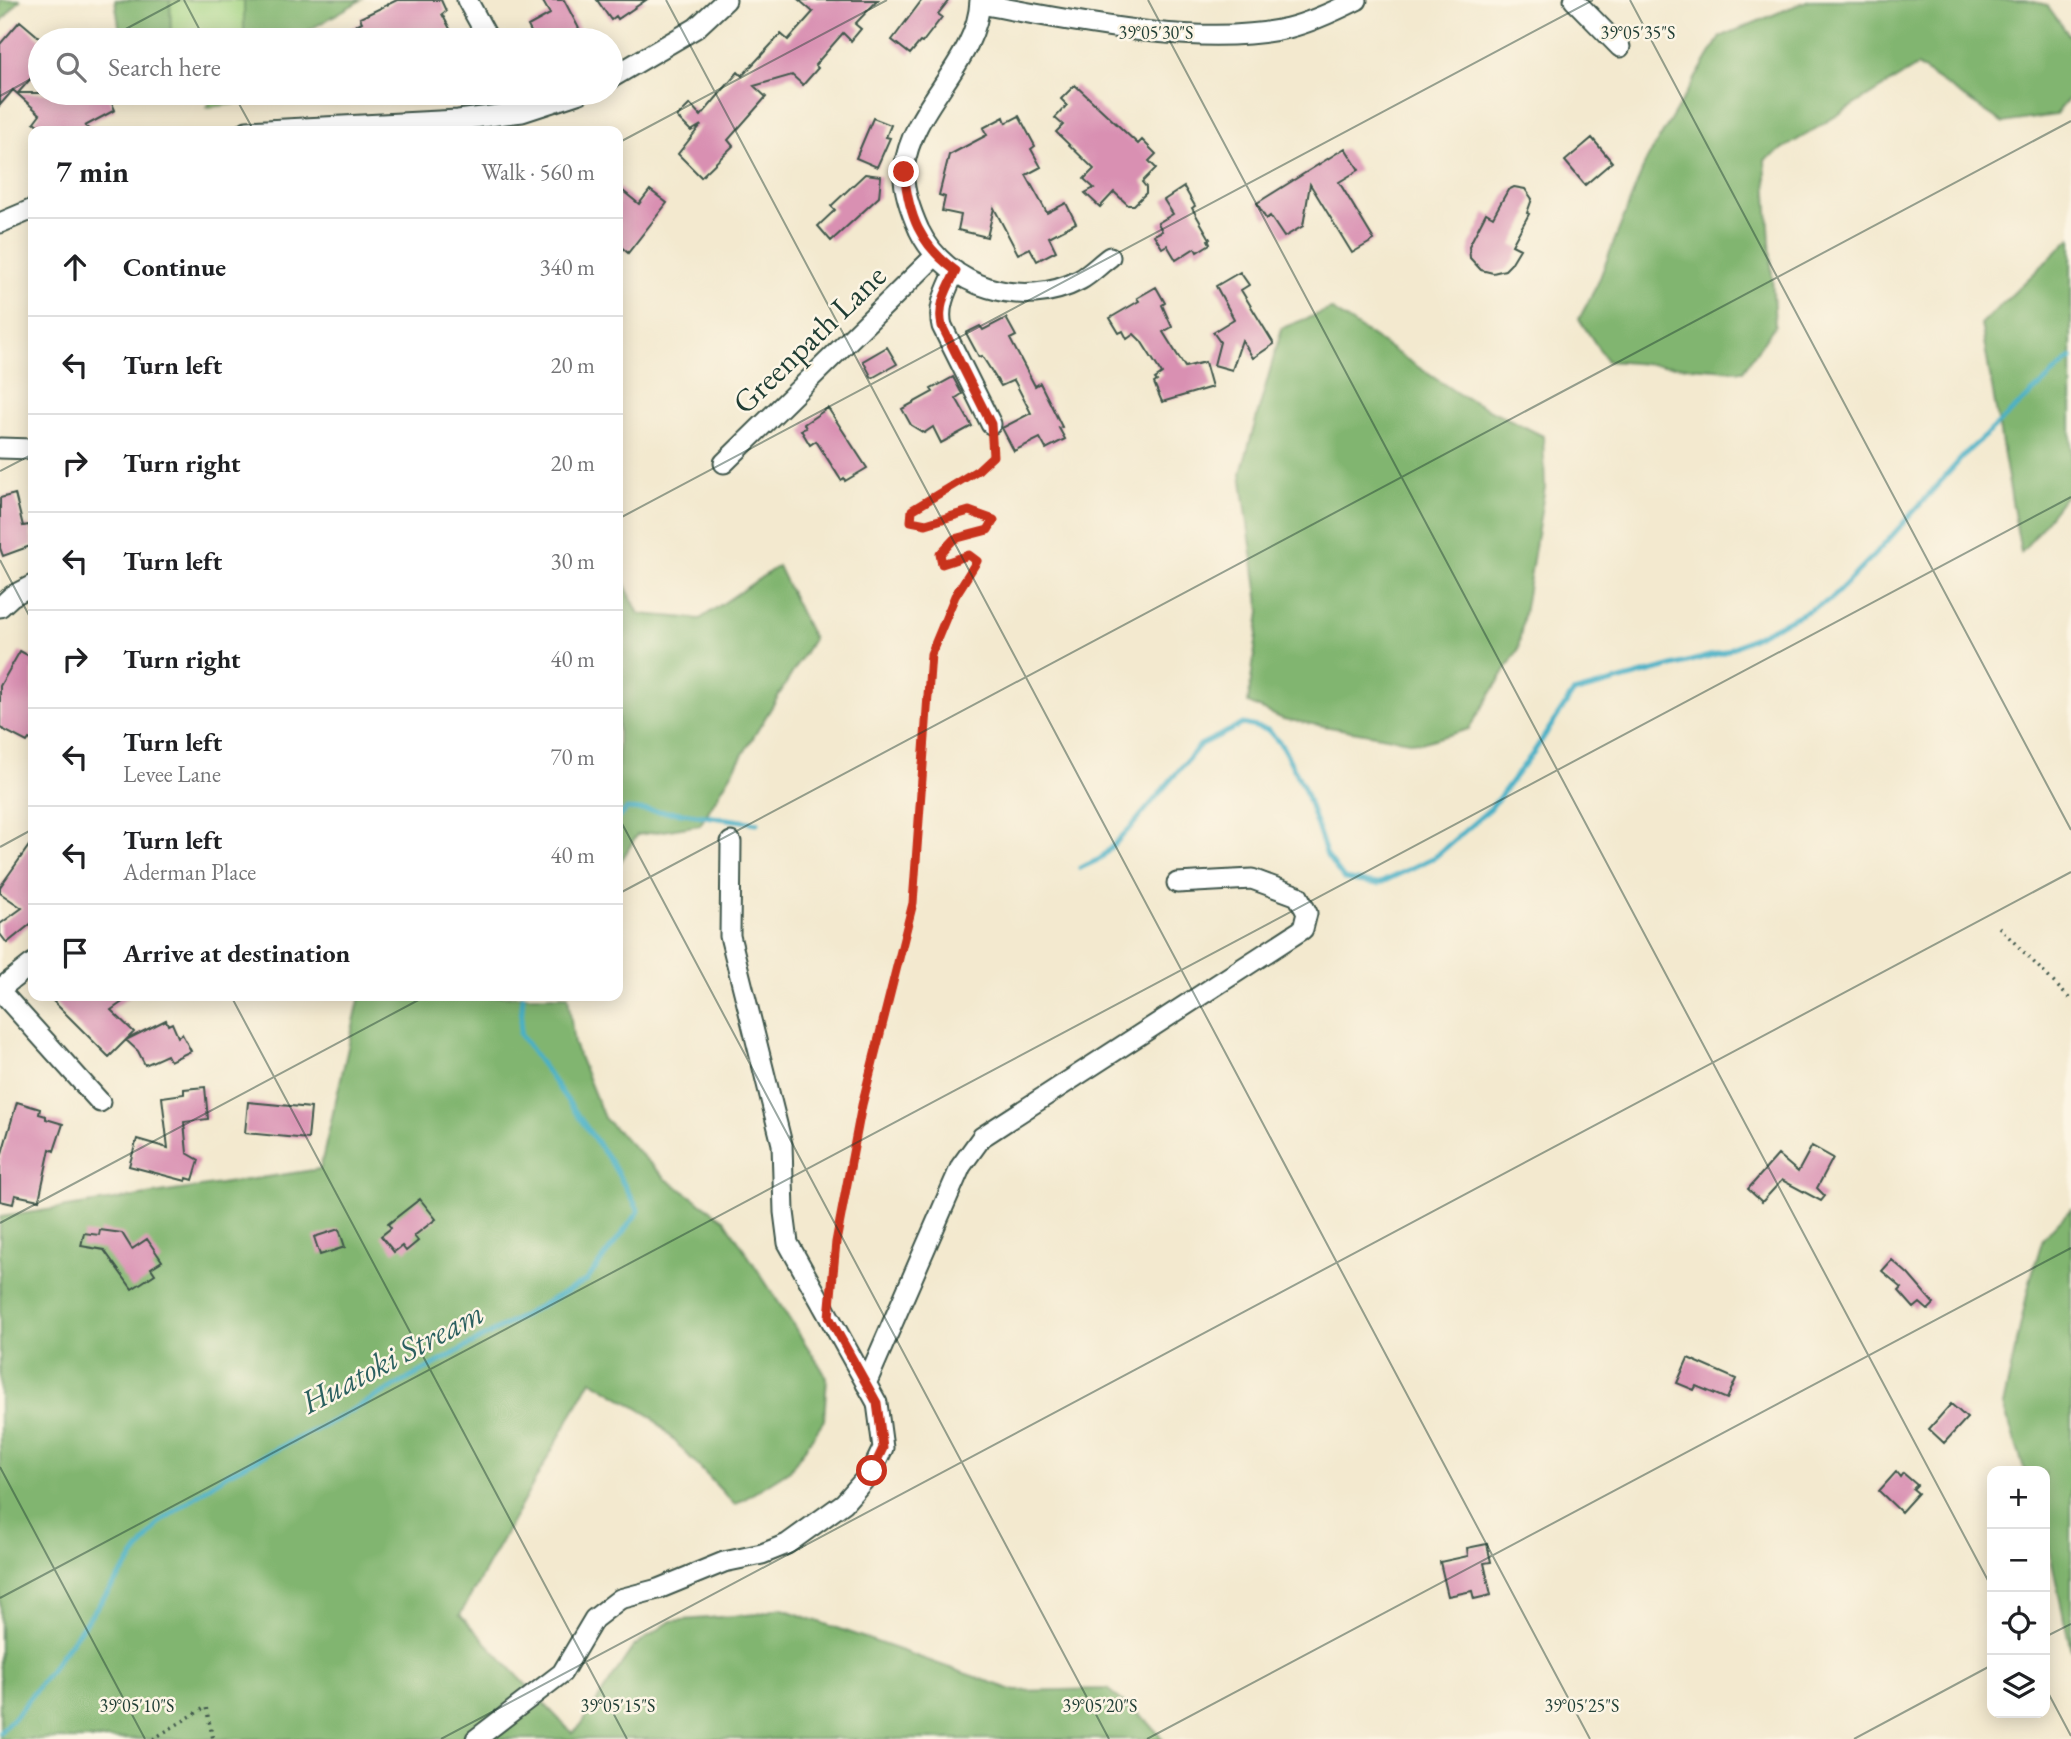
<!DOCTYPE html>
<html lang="en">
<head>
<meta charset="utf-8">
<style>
	:root { --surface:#fff; --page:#f2f2f2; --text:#202124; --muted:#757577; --line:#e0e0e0 }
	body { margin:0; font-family:"EB Garamond",serif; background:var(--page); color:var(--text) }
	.controls { position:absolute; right:21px; bottom:21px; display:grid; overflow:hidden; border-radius:14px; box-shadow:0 4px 18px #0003 }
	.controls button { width:63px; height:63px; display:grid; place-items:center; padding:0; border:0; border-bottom:2px solid var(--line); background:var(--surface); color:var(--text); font:35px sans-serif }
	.stop { position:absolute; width:21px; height:21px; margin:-16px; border:5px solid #c8321e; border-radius:50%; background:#fff }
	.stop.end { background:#c8321e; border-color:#fff; box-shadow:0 2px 7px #0008 }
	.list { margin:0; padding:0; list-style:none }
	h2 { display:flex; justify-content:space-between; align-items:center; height:91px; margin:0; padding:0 28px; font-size:30px }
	h2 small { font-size:23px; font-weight:400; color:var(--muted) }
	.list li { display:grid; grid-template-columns:46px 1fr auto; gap:21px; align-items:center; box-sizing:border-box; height:98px; padding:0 28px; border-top:2px solid var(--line) }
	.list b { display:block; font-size:26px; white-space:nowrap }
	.list p { margin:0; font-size:23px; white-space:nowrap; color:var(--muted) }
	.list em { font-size:23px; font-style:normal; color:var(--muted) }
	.icon { flex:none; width:38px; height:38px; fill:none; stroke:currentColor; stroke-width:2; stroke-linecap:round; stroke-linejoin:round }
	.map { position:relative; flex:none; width:2071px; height:1739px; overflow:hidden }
	.search { position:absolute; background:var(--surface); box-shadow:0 4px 18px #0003; left:28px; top:28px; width:595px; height:77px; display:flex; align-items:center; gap:18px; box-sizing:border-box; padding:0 24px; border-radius:38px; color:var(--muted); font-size:26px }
	.panel { position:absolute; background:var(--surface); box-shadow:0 4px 18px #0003; left:28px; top:126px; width:595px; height:875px; border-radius:14px }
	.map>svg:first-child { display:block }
	.green { fill:#a2d382; stroke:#60885b; stroke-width:2 }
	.forest { fill:#81b570; stroke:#507952; stroke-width:2 }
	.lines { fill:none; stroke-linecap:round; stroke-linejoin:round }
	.stream { stroke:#47b0c6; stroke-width:5 }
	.building { fill:#d990b2 }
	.minor-casing { stroke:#3f574b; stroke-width:23 }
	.path { stroke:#3f574b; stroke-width:3.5; stroke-dasharray:2 5; stroke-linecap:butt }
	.minor { stroke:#fff; stroke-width:19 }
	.route { stroke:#c8321e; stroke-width:9 }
	.ticks { fill:none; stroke:#1f3d34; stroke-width:2; stroke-opacity:0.45 }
	.labels { text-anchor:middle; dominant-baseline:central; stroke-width:5; stroke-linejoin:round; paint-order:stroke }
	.street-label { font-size:32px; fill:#1f3d34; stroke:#fcf5e5 }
	.water-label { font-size:33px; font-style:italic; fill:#2b6060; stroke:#fcf5e5 }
	.ticks-label { font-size:18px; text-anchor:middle; fill:#1f3d34; stroke:#fcf5e5; stroke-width:5; stroke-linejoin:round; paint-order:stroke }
</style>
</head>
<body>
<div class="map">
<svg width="2071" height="1739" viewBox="0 0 2071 1739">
	<rect width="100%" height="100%" fill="#fcf5e5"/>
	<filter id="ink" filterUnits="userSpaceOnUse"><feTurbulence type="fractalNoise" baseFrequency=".0143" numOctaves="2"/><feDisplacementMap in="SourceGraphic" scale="14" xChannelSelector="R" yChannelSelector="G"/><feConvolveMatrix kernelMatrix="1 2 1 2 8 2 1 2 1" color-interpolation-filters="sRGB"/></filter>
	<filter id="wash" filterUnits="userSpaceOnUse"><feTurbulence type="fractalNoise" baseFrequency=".00686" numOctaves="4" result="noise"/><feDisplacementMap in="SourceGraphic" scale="28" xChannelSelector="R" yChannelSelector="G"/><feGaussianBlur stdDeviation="1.57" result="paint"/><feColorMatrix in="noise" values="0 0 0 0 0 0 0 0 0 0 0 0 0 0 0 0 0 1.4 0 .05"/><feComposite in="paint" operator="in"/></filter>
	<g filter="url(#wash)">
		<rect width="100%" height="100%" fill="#f3e9cf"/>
		<!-- green -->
		<path class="green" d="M170,0H244V40L171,39Z
			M212,93H225V97L234,104L207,107L213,99Z"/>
		<!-- forest -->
		<path class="forest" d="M0,0H20L0,23Z
			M115,0H170L171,39L120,31Z
			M244,0H361L304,33L262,40H244Z
			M1809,0H2026L2047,5L2071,38V96L2055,115L2003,123L1917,66L1765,160L1775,325L1743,371L1607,361L1579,319L1597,285L1646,161L1720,37Z
			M2071,238V489L2021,553L1981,324Z
			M1331,309L1460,395L1543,436L1545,487L1518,650L1469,729L1421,743L1283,719L1248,703L1260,611L1241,473L1282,328Z
			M778,566L813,639L700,825L637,835L618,866V571L639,614L700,619Z
			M360,996H568L574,1044L604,1118L666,1179L725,1220L827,1377L824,1420L790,1470L735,1505L652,1417L591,1380L460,1615L572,1733L581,1725L633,1647L671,1621L758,1614L780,1608L1015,1691L1107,1689L1148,1722L1163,1739H0V1217L320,1169Z
			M2071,1209V1651L2045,1530V1471H2025L2003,1406L2030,1281L2043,1238Z"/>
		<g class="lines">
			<!-- stream -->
			<path class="stream" d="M618,818L627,809L682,813L757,823
				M1080,868L1100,859L1132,826L1200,745L1243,724L1268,730L1282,746L1304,788L1327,856L1344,879L1378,884L1435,857L1491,808L1533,753L1573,693L1724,652L1830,600L1881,548L1968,451L2071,358
				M0,1732L19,1712L160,1522L227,1474L327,1424L587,1280L639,1211L611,1162L520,1034L523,996"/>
		</g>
		<g id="blocks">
			<!-- building -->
			<path class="building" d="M397,0H441L446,11L442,14L456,40H328L362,22L360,18Z
				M542,0H564L585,40H535L528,26L550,14Z
				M597,0H646L618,19L616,16L611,20Z
				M799,0H878L855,24L861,29L851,41L843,33L815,65L818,68L803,85L792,75L754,86L766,97L728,140L733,146L701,177L678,154L701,125L691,131L677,117L690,104L701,116L738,72L742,76L781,34L788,40L813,12Z
				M922,0H949L938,14L942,17L922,43L920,42L910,54L892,40Z
				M20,21L40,38V68L18,93H102L110,99L115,110L85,126L91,131H45L34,122L40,114L13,90L0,105V44Z
				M1075,85L1138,144L1142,140L1156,154L1149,161L1156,168L1142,182L1146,187V193L1134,205H1128L1114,192L1100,207L1085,193L1094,188L1084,179L1094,169L1056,132L1063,125L1055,118L1067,105L1061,99Z
				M1019,116L1035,146L1031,149L1041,167L1026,175L1047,213L1066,203L1076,223L1049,237L1056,251L1037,261L1030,248L1018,254L994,208L987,237L958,230L961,215L942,211L945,197L939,195L949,155L987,135L983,128L1004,117L1006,123Z
				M873,118L891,125L886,137L890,138L877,167L856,158Z
				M1592,138L1612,162L1585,185L1565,161Z
				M1345,148L1359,170L1339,182L1374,240L1352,253L1310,184L1303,226L1284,237L1270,216L1266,219L1257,203Z
				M865,174L881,176L879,197L831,241L818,226L835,210L831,206Z
				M618,187L639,204L650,190L667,203L628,253L618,244Z
				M1184,187L1195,206L1192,208L1210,239L1208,240L1210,244L1197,252L1195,248L1176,260L1167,245L1162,248L1154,235L1162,231L1158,223L1173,214L1164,200Z
				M1514,187L1525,189L1532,199L1527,213L1529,214L1512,245L1520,249L1511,264L1505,270L1493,273L1481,270L1470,258L1469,246L1486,213L1493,217L1508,190Z
				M1240,272L1249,285L1241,290L1274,344L1253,358L1242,340L1232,370L1214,365L1220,342L1213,332L1234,319L1216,286Z
				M1156,287L1165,303L1162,305L1172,327L1163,332L1185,367L1205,362L1212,387L1162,402L1154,383L1157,381L1155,379L1162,374L1141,341L1134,334L1127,339L1123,331L1119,333L1110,318L1139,301L1137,298Z
				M1006,318L1016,336L1010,339L1035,386L1040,383L1062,427L1059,428L1065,439L1046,449L1040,438L1014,451L1002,428L1031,413L1014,380L1001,386L982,356L979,357L966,333L980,326L983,330Z
				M887,347L897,364L872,378L863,361Z
				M953,377L962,394L956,398L972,426L941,443L933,427L924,433L911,425L902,409L933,392L931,389Z
				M828,408L867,468L845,481L844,478L841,480L816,441L810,445L801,430L806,428L804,424Z
				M15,494L23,526L29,525L33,545L3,556L0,548V498Z
				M20,651L33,658V741L29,739L27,742L0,728V686Z
				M33,840V922L7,943L0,934V924L22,908L0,893V887Z
				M48,996H131L111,1010L134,1032L126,1040L166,1020L168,1025L172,1023L178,1037L182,1034L191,1051L170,1061L167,1055L145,1065L138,1051L126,1040L109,1057Z
				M205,1087L208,1119L184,1122L187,1153L199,1160L193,1180L187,1178L186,1181L129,1166L137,1139L168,1148L162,1097L184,1094V1089Z
				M17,1102L40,1109L39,1114L46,1116V1119L63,1124L54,1151L50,1149L39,1200L15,1195L13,1204L0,1201V1160Z
				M248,1102L311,1108L308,1139L245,1133Z
				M1812,1146L1833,1158L1817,1188L1825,1196L1821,1201L1782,1180L1762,1202L1748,1189L1778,1155L1798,1172Z
				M420,1199L436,1219L414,1236L418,1241L406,1251L402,1246L394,1252L381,1236L391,1228L388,1224Z
				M339,1229L345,1247L320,1255L314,1237Z
				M100,1230L122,1233L132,1249L147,1239L162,1261L151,1268L155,1274L132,1289L104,1250L81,1246L84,1233L99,1235Z
				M1892,1260L1908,1274L1934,1304L1928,1310L1920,1303L1914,1308L1899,1291L1902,1288L1882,1271Z
				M1688,1358L1736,1379L1727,1399L1696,1386L1694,1390L1677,1383Z
				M1951,1404L1967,1418L1944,1443L1929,1429Z
				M1896,1472L1900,1477L1903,1473L1917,1485L1913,1489L1918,1493L1901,1512L1879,1491Z
				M1487,1544L1491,1562L1484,1563L1491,1595L1474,1599L1472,1591L1448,1596L1440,1562L1468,1556L1467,1548Z"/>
		</g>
	</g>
	<g filter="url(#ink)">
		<use href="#blocks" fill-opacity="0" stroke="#3f574b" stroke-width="2"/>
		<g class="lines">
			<!-- minor casing -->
			<g class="minor-casing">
				<path id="minor" d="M467,0L489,40
					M980,0C978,62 911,106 904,169C902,189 911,212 919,230C947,288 1024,310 1080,280C1091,274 1100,264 1110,257
					M1574,0L1620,47
					M980,4C1069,20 1200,49 1288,28C1312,22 1335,11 1357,0
					M611,78L696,28L726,0
					M514,93L522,112
					M247,131L458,120L522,112L580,93
					M0,223L33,209
					M955,271C947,289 937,306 942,326L991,424
					M0,448L33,449
					M724,463L935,256
					M0,607L12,596L33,585
					M0,989L33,963
					M0,991L100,1102
					M866,1384L961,1166L982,1137L1303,929L1307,913L1298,896L1252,879L1177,883
					M476,1739L562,1673L594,1619L620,1599L658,1589L724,1562L762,1554L787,1544L844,1503L872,1471L883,1448L877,1403L788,1243L784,1212L782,1144L730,936L731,842"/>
			</g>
			<!-- path -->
			<path class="path" d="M1999,927L2071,1000
				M832,1284L836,1242L862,1105L913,903L931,654L955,596L977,560L969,555L942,564L940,554L954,539L988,530L994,520L969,511L926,524L911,521L912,510L978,470L993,456L992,440
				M153,1739L206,1707L213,1739"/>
			<!-- minor -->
			<use href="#minor" class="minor"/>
		</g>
	</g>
	<g class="lines" filter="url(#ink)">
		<!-- route -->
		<path class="route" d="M872,1471L883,1448L877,1403L829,1317L836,1242L862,1105L913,903L931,654L955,596L977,561L969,555L942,564L940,554L954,539L988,530L994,520L969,511L926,524L911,521L912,510L978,470L993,456L991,424L942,326C937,306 947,289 956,271C919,244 909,216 904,172"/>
	</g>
	<!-- ticks -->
	<path class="ticks" d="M184,0L205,40M666,0L1590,1739M1148,0L1992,1588M1630,0L2071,830M105,40L180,0M233,93L254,131M0,96L40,74M618,143L887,0M0,471L33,454M618,519L1593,0M0,560L33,623M618,816L1109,1739M0,847L33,829M618,894L2071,121M231,996L627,1739M0,1223L426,996M0,1467L145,1739M0,1598L2071,497M2045,1637L2071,1624M2045,1687L2071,1736M441,1739L2071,872M1147,1739L2071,1248M1854,1739L1992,1665"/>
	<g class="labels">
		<!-- street labels -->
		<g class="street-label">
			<text transform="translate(809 339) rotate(-44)">Greenpath Lane</text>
		</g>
		<!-- water labels -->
		<g class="water-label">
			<text transform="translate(392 1357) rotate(-28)">Huatoki Stream</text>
		</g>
	</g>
	<g class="ticks-label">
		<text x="1156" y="39">39°05'30"S</text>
		<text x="1638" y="39">39°05'35"S</text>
		<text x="137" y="1712">39°05'10"S</text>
		<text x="618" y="1712">39°05'15"S</text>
		<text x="1100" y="1712">39°05'20"S</text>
		<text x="1582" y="1712">39°05'25"S</text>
	</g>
</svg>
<div class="controls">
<button>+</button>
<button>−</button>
<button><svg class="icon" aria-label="locate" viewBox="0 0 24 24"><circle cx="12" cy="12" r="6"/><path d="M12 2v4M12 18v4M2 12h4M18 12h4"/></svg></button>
<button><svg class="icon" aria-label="layers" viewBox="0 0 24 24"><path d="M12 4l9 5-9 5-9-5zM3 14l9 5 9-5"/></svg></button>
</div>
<div class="stop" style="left:872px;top:1471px"></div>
<div class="stop end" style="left:904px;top:172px"></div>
<div class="search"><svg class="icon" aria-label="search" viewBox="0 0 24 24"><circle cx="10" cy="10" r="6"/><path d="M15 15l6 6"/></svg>Search here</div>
<section class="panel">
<h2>7 min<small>Walk · 560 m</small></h2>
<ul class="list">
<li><svg class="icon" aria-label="ahead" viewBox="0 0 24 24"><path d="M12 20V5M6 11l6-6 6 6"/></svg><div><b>Continue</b></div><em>340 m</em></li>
<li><svg class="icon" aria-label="left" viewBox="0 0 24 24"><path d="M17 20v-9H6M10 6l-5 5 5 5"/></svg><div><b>Turn left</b></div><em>20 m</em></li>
<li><svg class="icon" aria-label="right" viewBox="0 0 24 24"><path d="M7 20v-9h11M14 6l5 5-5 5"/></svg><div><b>Turn right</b></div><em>20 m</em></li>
<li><svg class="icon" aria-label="left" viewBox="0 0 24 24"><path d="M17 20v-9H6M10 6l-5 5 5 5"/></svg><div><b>Turn left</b></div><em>30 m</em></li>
<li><svg class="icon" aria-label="right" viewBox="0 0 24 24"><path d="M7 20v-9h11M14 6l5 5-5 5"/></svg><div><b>Turn right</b></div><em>40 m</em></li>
<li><svg class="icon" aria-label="left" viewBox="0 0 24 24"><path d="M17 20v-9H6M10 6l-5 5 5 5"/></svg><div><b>Turn left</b><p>Levee Lane</p></div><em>70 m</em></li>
<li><svg class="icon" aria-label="left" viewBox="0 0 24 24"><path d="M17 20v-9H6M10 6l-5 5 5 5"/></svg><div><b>Turn left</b><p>Aderman Place</p></div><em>40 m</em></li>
<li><svg class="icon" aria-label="arrive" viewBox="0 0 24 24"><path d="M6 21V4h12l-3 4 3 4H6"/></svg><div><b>Arrive at destination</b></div></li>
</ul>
</section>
</div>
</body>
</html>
